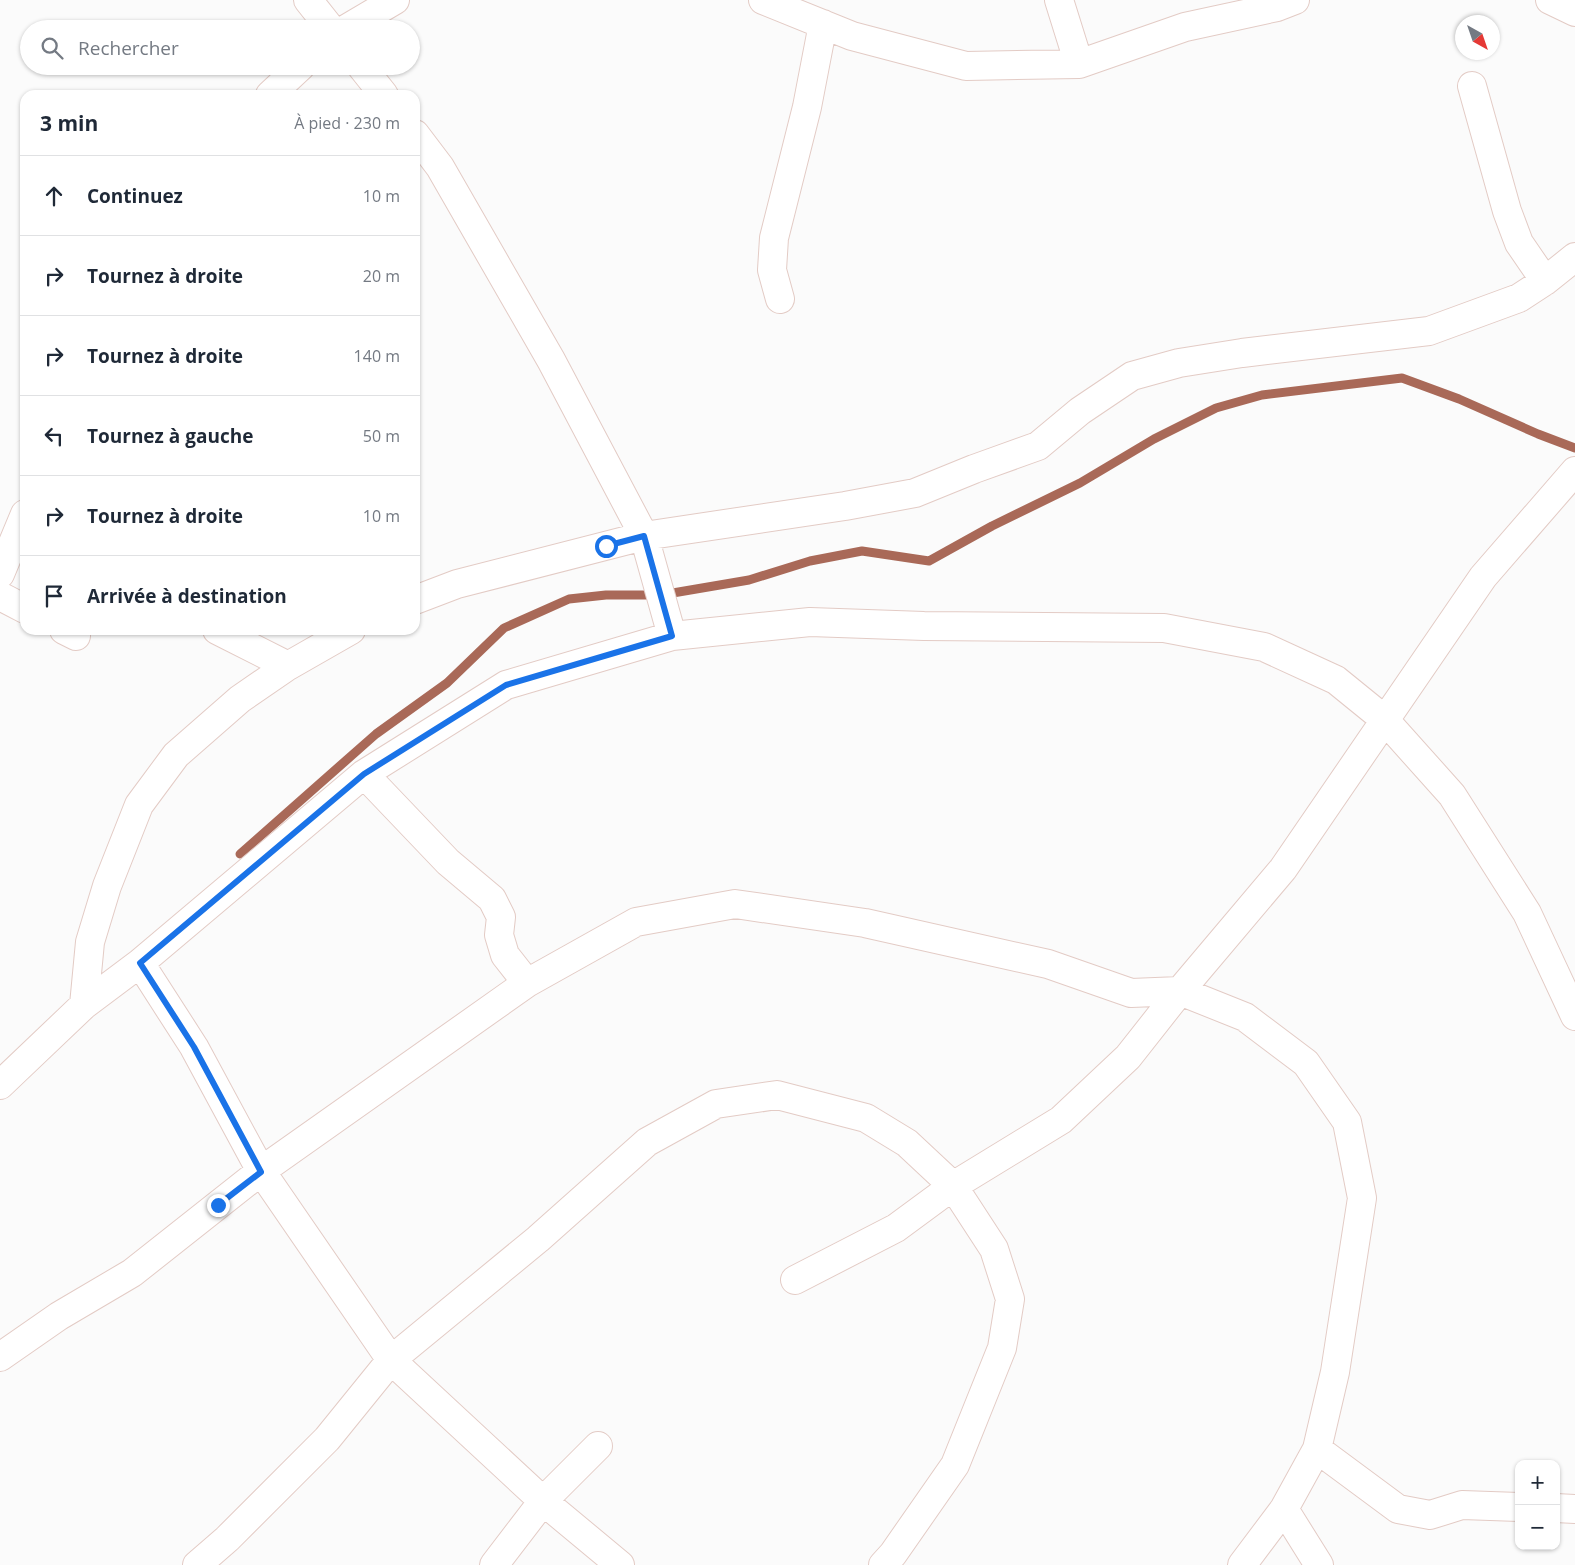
<!DOCTYPE html>
<html lang="fr">
<head>
<meta charset="utf-8">
<style>
	:root { --surface:#fff; --page:#f6f6f7; --text:#1f2937; --muted:#747a83; --line:#e0e1e3 }
	body { margin:0; font-family:"Open Sans",sans-serif; background:var(--page); color:var(--text) }
	.controls { position:absolute; right:15px; bottom:15px; display:grid; overflow:hidden; border-radius:10px; box-shadow:0 1px 4px #0004 }
	.controls button { width:45px; height:45px; display:grid; place-items:center; padding:0; border:0; border-bottom:1px solid var(--line); background:var(--surface); color:var(--text); font:25px sans-serif }
	.compass { position:absolute; left:1455px; top:15px; width:45px; height:45px; border-radius:50%; background:var(--surface); box-shadow:0 1px 4px #0004; rotate:140deg }
	.stop { position:absolute; width:15px; height:15px; margin:-11px; border:4px solid #1a73e8; border-radius:50%; background:#fff }
	.stop.end { background:#1a73e8; border-color:#fff; box-shadow:0 1px 5px #0008 }
	.list { margin:0; padding:0; list-style:none }
	h2 { display:flex; justify-content:space-between; align-items:center; height:65px; margin:0; padding:0 20px; font-size:21px }
	h2 small { font-size:16px; font-weight:400; color:var(--muted) }
	.list li { display:grid; grid-template-columns:32px 1fr auto; gap:15px; align-items:center; box-sizing:border-box; height:80px; padding:0 20px; border-top:1px solid var(--line) }
	.list b { display:block; font-size:19px; white-space:nowrap }
	.list em { font-size:16px; font-style:normal; color:var(--muted) }
	.icon { flex:none; width:28px; height:28px; fill:none; stroke:currentColor; stroke-width:2; stroke-linecap:round; stroke-linejoin:round }
	.map { position:relative; flex:none; width:1575px; height:1565px; overflow:hidden }
	.search { position:absolute; background:var(--surface); box-shadow:0 1px 4px #0004; left:20px; top:20px; width:400px; height:55px; display:flex; align-items:center; gap:12px; box-sizing:border-box; padding:0 18px; border-radius:28px; color:var(--muted); font-size:19px }
	.panel { position:absolute; background:var(--surface); box-shadow:0 1px 4px #0004; left:20px; top:90px; width:400px; height:545px; border-radius:15px }
	.map>svg:first-child { display:block }
	.lines { fill:none; stroke-linecap:round; stroke-linejoin:round }
	.stream { stroke:#a96958; stroke-width:9 }
	.street-casing { stroke:#e3cbc5; stroke-width:30 }
	.street { stroke:#fff; stroke-width:28 }
	.route { stroke:#1a73e8; stroke-width:6 }
</style>
</head>
<body>
<div class="map">
<svg width="1575" height="1565" viewBox="0 0 1575 1565">
	<rect width="100%" height="100%" fill="#fbfbfb"/>
	<g class="lines">
		<!-- stream -->
		<path class="stream" d="M240,854L376,734L447,683L504,628L569,599L606,595H661L749,580L810,561L862,551L929,561L992,526L1080,483L1154,439L1216,408L1262,395L1402,378L1459,399L1538,434L1575,448"/>
		<!-- street casing -->
		<g class="street-casing">
			<path id="street" d="M308,0L331,29
				M763,0L852,36L966,66L1079,64L1185,27L1277,7L1295,0
				M1059,0L1079,64
				M1550,0L1575,12
				M346,29L395,0
				M361,66L384,95
				M1472,86L1507,211L1519,243L1545,281
				M270,95L301,66
				M415,134L440,167L551,360L644,536L672,636
				M780,299L772,270L774,238L807,107L823,24
				M0,574L25,514
				M0,596L25,609
				M415,600L457,584L644,536L845,506L915,493L974,469L1038,446L1080,411L1132,376L1179,363L1242,353L1429,331L1519,298L1545,281L1575,257
				M64,630L76,636
				M217,630L288,666
				M364,774L448,862L492,899L501,917L499,935L505,955L527,983
				M140,963L194,1047L261,1171L391,1360L543,1501L620,1565
				M84,1005L90,942L107,886L139,805L176,755L240,699L288,666L351,630
				M0,1085L84,1005L140,963L364,774L506,685L672,636L810,622L924,626L1164,628L1264,647L1336,680L1384,719L1452,795L1527,913L1575,1016
				M795,1280L896,1228L953,1186L1061,1120L1128,1057L1180,991L1283,869L1483,577L1575,471
				M0,1357L59,1316L132,1273L261,1171L527,983L636,922L735,904L865,923L1048,964L1131,993L1180,991L1245,1017L1306,1063L1347,1122L1362,1198L1335,1372L1317,1449L1284,1509L1242,1565
				M1317,1449L1398,1509L1430,1515L1462,1505L1519,1507
				M1556,1508L1575,1509
				M1284,1509L1319,1565
				M197,1565L227,1539L327,1439L391,1360L538,1239L647,1142L716,1104L777,1095L866,1118L907,1143L953,1186L994,1249L1010,1299L1002,1348L955,1465L893,1554L883,1565
				M494,1565L543,1501L598,1446"/>
		</g>
		<!-- street -->
		<use href="#street" class="street"/>
	</g>
	<g class="lines">
		<!-- route -->
		<path class="route" d="M218,1205L261,1172L194,1047L140,963L364,774L506,685L672,636L644,536L606,546"/>
	</g>
</svg>
<div class="controls">
<button>+</button>
<button>−</button>
</div>
<svg class="compass" viewBox="-18 -18 36 36"><path d="M0-13l5 13h-10z" fill="#e53935"/><path d="M0 13l5-13h-10z" fill="#747a83"/></svg>
<div class="stop" style="left:606px;top:546px"></div>
<div class="stop end" style="left:218px;top:1205px"></div>
<div class="search"><svg class="icon" aria-label="search" viewBox="0 0 24 24"><circle cx="10" cy="10" r="6"/><path d="M15 15l6 6"/></svg>Rechercher</div>
<section class="panel">
<h2>3 min<small>À pied · 230 m</small></h2>
<ul class="list">
<li><svg class="icon" aria-label="ahead" viewBox="0 0 24 24"><path d="M12 20V5M6 11l6-6 6 6"/></svg><div><b>Continuez</b></div><em>10 m</em></li>
<li><svg class="icon" aria-label="right" viewBox="0 0 24 24"><path d="M7 20v-9h11M14 6l5 5-5 5"/></svg><div><b>Tournez à droite</b></div><em>20 m</em></li>
<li><svg class="icon" aria-label="right" viewBox="0 0 24 24"><path d="M7 20v-9h11M14 6l5 5-5 5"/></svg><div><b>Tournez à droite</b></div><em>140 m</em></li>
<li><svg class="icon" aria-label="left" viewBox="0 0 24 24"><path d="M17 20v-9H6M10 6l-5 5 5 5"/></svg><div><b>Tournez à gauche</b></div><em>50 m</em></li>
<li><svg class="icon" aria-label="right" viewBox="0 0 24 24"><path d="M7 20v-9h11M14 6l5 5-5 5"/></svg><div><b>Tournez à droite</b></div><em>10 m</em></li>
<li><svg class="icon" aria-label="arrive" viewBox="0 0 24 24"><path d="M6 21V4h12l-3 4 3 4H6"/></svg><div><b>Arrivée à destination</b></div></li>
</ul>
</section>
</div>
</body>
</html>
